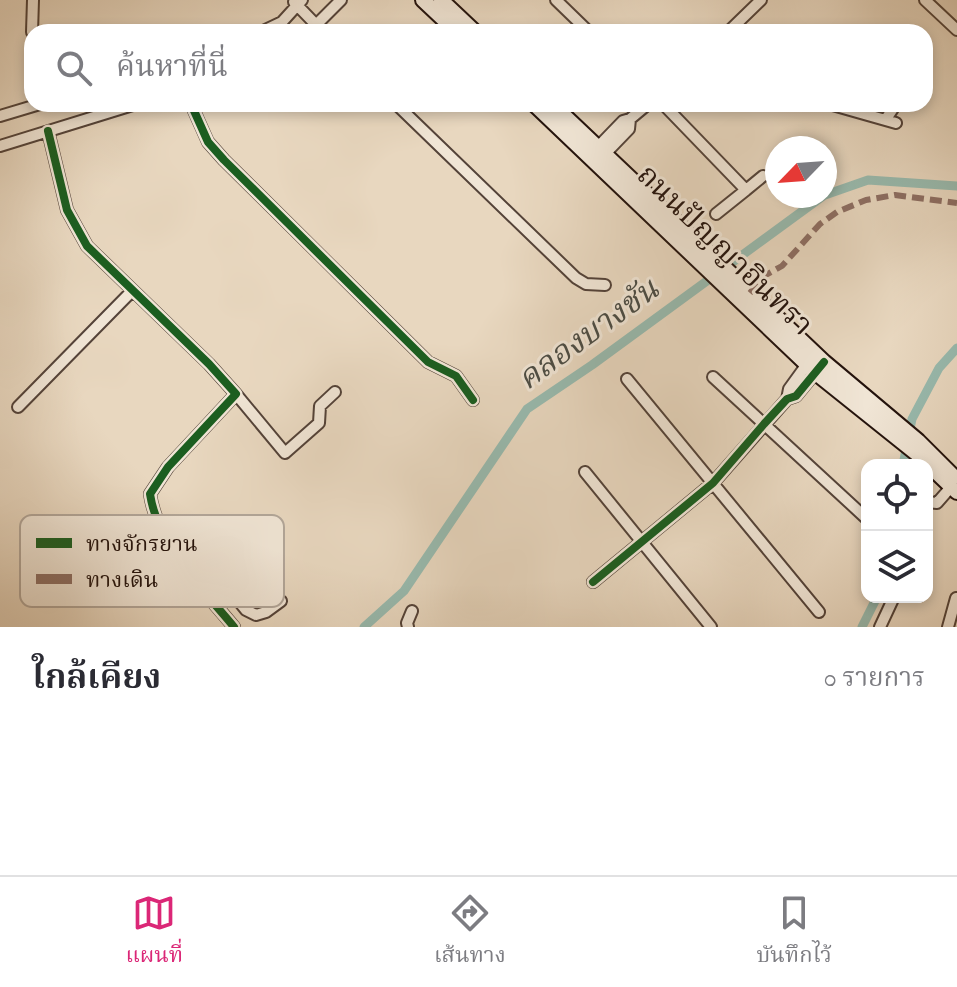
<!DOCTYPE html>
<html lang="th">
<head>
<meta charset="utf-8">
<style>
	:root { --surface:#fff; --page:#f7f7f7; --text:#2b2b33; --muted:#7c7c81; --line:#e1e1e2; --accent:#db2777 }
	body { margin:0; font-family:"IM FELL Double Pica","Noto Serif Thai",serif; background:var(--page); color:var(--text) }
	.controls { position:absolute; right:24px; bottom:24px; display:grid; overflow:hidden; border-radius:16px; box-shadow:0 4px 12px #0003 }
	.controls button { width:72px; height:72px; display:grid; place-items:center; padding:0; border:0; border-bottom:2px solid var(--line); background:var(--surface); color:var(--text); font:40px sans-serif }
	.compass { position:absolute; left:765px; top:136px; width:72px; height:72px; border-radius:50%; background:var(--surface); box-shadow:0 4px 12px #0003; rotate:245deg }
	.list { margin:0; padding:0; list-style:none }
	h2 { display:flex; justify-content:space-between; align-items:center; height:104px; margin:0; padding:0 32px; font-size:34px }
	h2 small { font-size:26px; font-weight:400; color:var(--muted) }
	.icon { flex:none; width:44px; height:44px; fill:none; stroke:currentColor; stroke-width:2; stroke-linecap:round; stroke-linejoin:round }
	.map { position:relative; flex:none; width:957px; height:627px; overflow:hidden }
	.search { position:absolute; background:var(--surface); box-shadow:0 4px 12px #0003; left:24px; right:24px; top:24px; height:88px; display:flex; align-items:center; gap:20px; box-sizing:border-box; padding:0 28px; border-radius:24px; color:var(--muted); font-size:30px }
	.sheet { height:248px; background:var(--surface) }
	nav { display:flex; justify-content:space-around; align-items:center; box-sizing:border-box; height:112px; border-top:2px solid var(--line); background:var(--surface); font-size:22px; color:var(--muted) }
	nav a { display:grid; justify-items:center; gap:4px }
	nav .on { color:var(--accent) }
	.map>svg:first-child { display:block }
	.lines { fill:none; stroke-linecap:round; stroke-linejoin:round }
	.canal { stroke:#98baae; stroke-width:9 }
	.street-casing { stroke:#544339; stroke-width:14 }
	.secondary-casing { stroke:#23120c; stroke-width:18 }
	.street { stroke:#f0e5d5; stroke-width:10 }
	.secondary { stroke:#f0e5d5; stroke-width:14 }
	.quiet { stroke:#8d6e63; stroke-width:6; stroke-dasharray:12 6; stroke-linecap:butt }
	.cycleway-casing { stroke:#f0e5d5; stroke-width:13 }
	.cycleway { stroke:#1b5e20; stroke-width:8 }
	.labels { text-anchor:middle; dominant-baseline:central; stroke-width:6; stroke-linejoin:round; paint-order:stroke }
	.street-label { font-size:30px; fill:#23120c; stroke:#f0e5d5 }
	.water-label { font-size:32px; font-style:italic; fill:#4c4d45; stroke:#f0e5d5 }
	.key { fill:#f0e5d5; stroke:#b2a699; stroke-width:2 }
	.key-label { font-size:22px; fill:#23120c }
</style>
</head>
<body>
<div class="map">
<svg width="957" height="627" viewBox="0 0 957 627">
	<rect width="100%" height="100%" fill="#e8d7bf"/>
	<filter id="stains"><feTurbulence type="fractalNoise" baseFrequency=".0025" numOctaves="4"/><feColorMatrix values="0 0 0 0 .2 0 0 0 0 .09 0 0 0 0 .02 0 0 0 .5 -.17"/></filter>
	<radialGradient id="worn" r=".72"><stop offset=".6" stop-color="#630" stop-opacity="0"/><stop offset="1" stop-color="#630" stop-opacity=".3"/></radialGradient>
	<g class="lines">
		<!-- canal -->
		<path class="canal" d="M825,195L868,180L957,186
			M903,465L912,419L939,368L957,348
			M364,627L404,591L527,409L592,365L823,196
			M862,627L877,597"/>
		<!-- street casing -->
		<g class="street-casing">
			<path id="street" d="M556,0L589,32
				M925,0L957,30
				M294,2L323,32
				M32,32L33,0
				M261,32L282,22L302,0
				M309,32L341,0
				M728,32L761,0
				M191,104L208,142L224,160L428,362L456,376L473,400
				M396,104L576,278L586,284L605,285
				M663,104L746,190L716,214
				M829,104L896,123
				M0,116L40,104
				M886,119L896,104
				M48,131L67,210L87,246L209,364L236,394L168,467L150,494C158,546 201,587 234,627
				M0,146L136,104
				M593,152L623,121L630,119L648,104
				M601,158L629,129L630,119
				M746,190L763,176
				M713,377L867,519
				M627,379L819,612
				M236,394L285,453L319,423L320,406L335,392
				M787,399L789,389L810,360
				M18,407L132,291
				M585,472L711,627
				M927,502L937,503L951,487
				M187,570L199,563L209,564L246,610L256,615L266,612L281,601
				M593,582L713,483L787,399L796,396L819,368
				M408,627L407,623L412,611
				M880,627L894,597
				M948,627L956,598"/>
		</g>
		<!-- secondary casing -->
		<g class="secondary-casing">
			<path id="secondary" d="M423,0L457,32
				M441,0L475,32
				M534,104L816,373L916,453L957,492
				M552,104L824,362L918,441L954,477"/>
		</g>
		<!-- street -->
		<use href="#street" class="street"/>
		<!-- secondary -->
		<use href="#secondary" class="secondary"/>
		<!-- quiet -->
		<path class="quiet" d="M750,293L764,276L782,266L820,224L837,212L866,200L895,195L957,203"/>
		<!-- cycleway casing -->
		<g class="cycleway-casing">
			<path id="cycleway" d="M191,104L208,142L224,160L428,362L456,376L473,400
				M48,131L67,210L87,246L209,364L236,394L168,467L150,494C158,546 201,587 234,627
				M593,582L713,483L764,424L787,399L796,396L824,362"/>
		</g>
		<!-- cycleway -->
		<use href="#cycleway" class="cycleway"/>
	</g>
	<g class="labels">
		<!-- street labels -->
		<g class="street-label">
			<text transform="translate(725 250) rotate(44)">ถนนปัญญาอินทรา</text>
		</g>
		<!-- water labels -->
		<g class="water-label">
			<text transform="translate(588 334) rotate(-36)">คลองบางชัน</text>
		</g>
	</g>
	<!-- legend -->
	<rect x="20" y="515" width="264" height="92" rx="12" class="key"/>
	<rect x="36" y="538" width="36" height="10" fill="#1b5e20"/>
	<rect x="36" y="574" width="36" height="10" fill="#8d6e63"/>
	<g class="key-label">
		<text x="86" y="551">ทางจักรยาน</text>
		<text x="86" y="587">ทางเดิน</text>
	</g>
	<rect width="100%" height="100%" filter="url(#stains)"/>
	<rect width="100%" height="100%" fill="url(#worn)"/>
</svg>
<div class="controls">
<button><svg class="icon" aria-label="locate" viewBox="0 0 24 24"><circle cx="12" cy="12" r="6"/><path d="M12 2v4M12 18v4M2 12h4M18 12h4"/></svg></button>
<button><svg class="icon" aria-label="layers" viewBox="0 0 24 24"><path d="M12 4l9 5-9 5-9-5zM3 14l9 5 9-5"/></svg></button>
</div>
<svg class="compass" viewBox="-18 -18 36 36"><path d="M0-13l5 13h-10z" fill="#e53935"/><path d="M0 13l5-13h-10z" fill="#7c7c81"/></svg>
<div class="search"><svg class="icon" aria-label="search" viewBox="0 0 24 24"><circle cx="10" cy="10" r="6"/><path d="M15 15l6 6"/></svg>ค้นหาที่นี่</div>
</div>
<section class="sheet">
<h2>ใกล้เคียง<small>0 รายการ</small></h2>
<ul class="list">
</ul>
</section>
<nav>
<a class="on"><svg class="icon" aria-label="map" viewBox="0 0 24 24"><path d="M3 6l6-2 6 2 6-2v14l-6 2-6-2-6 2zM9 4v14M15 6v14"/></svg>แผนที่</a>
<a><svg class="icon" aria-label="directions" viewBox="0 0 24 24"><path d="M12 3l9 9-9 9-9-9zM9 14v-3h6M13 9l2 2-2 2"/></svg>เส้นทาง</a>
<a><svg class="icon" aria-label="saved" viewBox="0 0 24 24"><path d="M7 4h10v16l-5-4-5 4z"/></svg>บันทึกไว้</a>
</nav>
</body>
</html>
